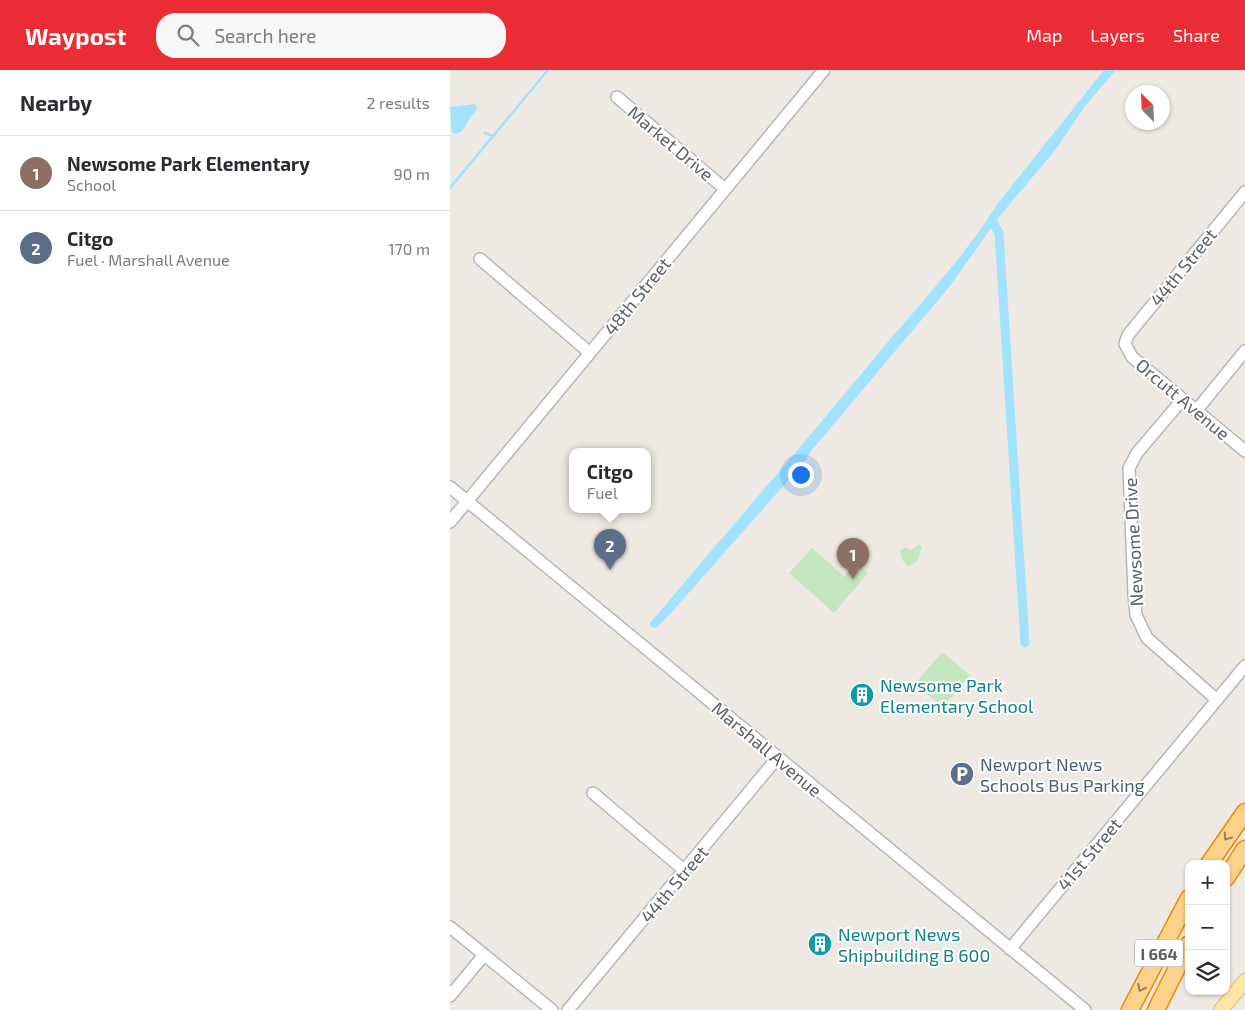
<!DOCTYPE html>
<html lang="en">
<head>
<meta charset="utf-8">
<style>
	:root { --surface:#fff; --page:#f7f7f7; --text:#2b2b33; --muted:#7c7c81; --line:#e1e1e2; --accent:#ea2d34 }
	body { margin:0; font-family:"Exo 2",sans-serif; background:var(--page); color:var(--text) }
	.controls { position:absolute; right:15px; bottom:15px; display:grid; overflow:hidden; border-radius:10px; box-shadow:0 1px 4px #0004 }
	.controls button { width:45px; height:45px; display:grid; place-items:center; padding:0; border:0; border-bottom:1px solid var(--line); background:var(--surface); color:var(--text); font:25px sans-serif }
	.compass { position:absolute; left:675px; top:15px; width:45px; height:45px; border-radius:50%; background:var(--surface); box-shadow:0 1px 4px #0004; rotate:336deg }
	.you { position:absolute; left:350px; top:404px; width:18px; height:18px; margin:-12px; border:4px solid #fff; border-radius:50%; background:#1a73e8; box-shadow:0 0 0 8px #1a73e833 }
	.badge { display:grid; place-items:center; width:32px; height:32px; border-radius:50%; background:var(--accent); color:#fff; font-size:16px; font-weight:700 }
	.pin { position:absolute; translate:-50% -41px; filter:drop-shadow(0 1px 2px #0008) }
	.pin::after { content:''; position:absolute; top:26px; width:18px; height:15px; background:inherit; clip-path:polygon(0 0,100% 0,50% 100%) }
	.popup { position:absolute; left:119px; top:378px; width:82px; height:65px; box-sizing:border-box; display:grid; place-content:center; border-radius:10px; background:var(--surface); filter:drop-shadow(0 1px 4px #0005); font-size:16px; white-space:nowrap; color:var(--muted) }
	.popup b { font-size:19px; color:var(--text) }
	.popup::after { content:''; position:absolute; left:50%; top:100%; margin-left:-10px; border:10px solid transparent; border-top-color:var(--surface) }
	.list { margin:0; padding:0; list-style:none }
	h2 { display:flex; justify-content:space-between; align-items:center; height:65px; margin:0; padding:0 20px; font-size:21px }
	h2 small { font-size:16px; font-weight:400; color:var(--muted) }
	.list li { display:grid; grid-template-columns:32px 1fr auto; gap:15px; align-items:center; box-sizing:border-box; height:75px; padding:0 20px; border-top:1px solid var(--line) }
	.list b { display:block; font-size:19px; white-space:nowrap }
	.list p { margin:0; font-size:16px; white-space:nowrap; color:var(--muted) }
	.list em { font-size:16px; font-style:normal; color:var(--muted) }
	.icon { flex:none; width:28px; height:28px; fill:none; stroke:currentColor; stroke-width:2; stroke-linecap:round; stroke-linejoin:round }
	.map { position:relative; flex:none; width:795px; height:940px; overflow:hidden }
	header { display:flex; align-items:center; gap:30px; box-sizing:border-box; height:70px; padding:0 25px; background:var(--accent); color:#fff }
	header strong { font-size:24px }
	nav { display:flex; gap:28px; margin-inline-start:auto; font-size:18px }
	.search { width:350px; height:45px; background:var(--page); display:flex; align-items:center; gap:12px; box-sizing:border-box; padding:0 18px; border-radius:20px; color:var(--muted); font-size:19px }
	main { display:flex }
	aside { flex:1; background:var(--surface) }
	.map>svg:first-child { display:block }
	.green { fill:#c4e6bf }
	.water { fill:#a2e2ff }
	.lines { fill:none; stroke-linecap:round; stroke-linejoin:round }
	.stream { stroke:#a2e2ff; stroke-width:2.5 }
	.canal { stroke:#a2e2ff; stroke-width:9 }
	.minor-casing { stroke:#b4b7ba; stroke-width:14 }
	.major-casing { stroke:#f2b458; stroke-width:16 }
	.highway-casing { stroke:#f18900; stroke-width:19 }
	.minor { stroke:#fff; stroke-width:11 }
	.major { stroke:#ffe6a7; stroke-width:14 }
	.highway { stroke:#fdd28a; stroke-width:16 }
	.oneway { stroke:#8c826f }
	.labels { text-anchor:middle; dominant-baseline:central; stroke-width:4; stroke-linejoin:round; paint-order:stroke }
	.shield { fill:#fff; stroke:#8c9092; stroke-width:1 }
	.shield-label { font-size:16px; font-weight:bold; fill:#5b6064 }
	.street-label { font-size:18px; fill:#5b6064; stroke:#fff }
	.culture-label { font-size:18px; fill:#0d838f; stroke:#fff; text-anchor:start }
	.service-label { font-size:18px; fill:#4e5e75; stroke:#fff; text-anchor:start }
</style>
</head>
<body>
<header>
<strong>Waypost</strong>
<div class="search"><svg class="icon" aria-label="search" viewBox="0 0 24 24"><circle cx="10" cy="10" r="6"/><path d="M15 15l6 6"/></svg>Search here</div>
<nav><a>Map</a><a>Layers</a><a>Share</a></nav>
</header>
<main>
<aside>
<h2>Nearby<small>2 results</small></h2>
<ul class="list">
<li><span class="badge" style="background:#8d6e63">1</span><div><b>Newsome Park Elementary</b><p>School</p></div><em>90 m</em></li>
<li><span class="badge" style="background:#5c6f8a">2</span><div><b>Citgo</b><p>Fuel · Marshall Avenue</p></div><em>170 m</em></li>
</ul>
</aside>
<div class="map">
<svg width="795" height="940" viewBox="0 0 795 940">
	<rect width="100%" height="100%" fill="#eeeae3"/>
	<!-- green -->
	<path class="green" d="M469,474L472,477L468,491L458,496L454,491L451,490L452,489L450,481L455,477L461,480Z
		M362,478L394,506L406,492L418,503L384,543L339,503Z
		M492,582L520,605L493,637L465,614Z"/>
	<!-- water -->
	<path class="water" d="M654,0H666L635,36L606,79L549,147L500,216L362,380L351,396L213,552L206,558L201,557L200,553C278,461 356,371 433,278C472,231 516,185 548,133Z
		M25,34L27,39C25,43 21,45 19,49C14,57 14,65 2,63L0,37Z"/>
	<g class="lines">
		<!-- stream -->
		<path class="stream" d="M35,63L43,66
			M0,118L98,0"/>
		<!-- canal -->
		<path class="canal" d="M544,154L549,163L575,573"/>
		<!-- minor casing -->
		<g class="minor-casing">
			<path id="minor" d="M167,27L275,119
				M795,122L678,265L675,274L682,287L795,381
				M30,189L140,283
				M732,330L687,383L679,398L684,524L686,545L697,568L767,630
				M746,341L795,281
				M0,417L635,940
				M0,452L374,0
				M143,723L235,801
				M0,857L102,940
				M560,879L795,596
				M0,926L34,885
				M118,940L328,687"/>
		</g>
		<!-- major casing -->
		<g class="major-casing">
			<path id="major" d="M771,940L795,911"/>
		</g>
		<!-- highway casing -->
		<g class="highway-casing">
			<path id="highway" d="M759,794L795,742
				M776,808L795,779
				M680,940L739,828
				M706,940L739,874"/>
		</g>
		<!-- minor -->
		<use href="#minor" class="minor"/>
		<!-- major -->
		<use href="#major" class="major"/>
		<!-- highway -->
		<use href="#highway" class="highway"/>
	</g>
	<!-- one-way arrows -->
	<defs><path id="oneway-chevron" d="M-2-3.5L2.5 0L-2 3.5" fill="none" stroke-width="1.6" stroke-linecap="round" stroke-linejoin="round" transform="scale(1.25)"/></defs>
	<g class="oneway">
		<use href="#oneway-chevron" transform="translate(777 767) rotate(124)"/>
		<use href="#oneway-chevron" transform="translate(691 918) rotate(117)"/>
	</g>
	<!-- icons -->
	<defs>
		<g id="building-disc" transform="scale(1.25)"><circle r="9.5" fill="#0f9aa8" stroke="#fff"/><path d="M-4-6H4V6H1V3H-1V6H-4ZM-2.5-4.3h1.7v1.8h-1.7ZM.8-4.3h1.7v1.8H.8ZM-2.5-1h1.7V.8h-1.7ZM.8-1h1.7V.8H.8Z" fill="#fff"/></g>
		<g id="parking-disc" transform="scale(1.25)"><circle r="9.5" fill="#5c6f8a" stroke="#fff"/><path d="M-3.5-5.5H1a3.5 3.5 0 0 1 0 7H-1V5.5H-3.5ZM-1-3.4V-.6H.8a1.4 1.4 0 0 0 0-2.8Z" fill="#fff"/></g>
	</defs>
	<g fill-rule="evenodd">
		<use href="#building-disc" x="412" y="625"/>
		<use href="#parking-disc" x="512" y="704"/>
		<use href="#building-disc" x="370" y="874"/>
	</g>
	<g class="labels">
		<!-- shield labels -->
		<rect class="shield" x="685" y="869.5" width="48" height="27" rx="4"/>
		<g class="shield-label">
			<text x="709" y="883">I 664</text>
		</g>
		<!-- street labels -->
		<g class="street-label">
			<text transform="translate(221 73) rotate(40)">Market Drive</text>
			<text transform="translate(733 197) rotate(-51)">44th Street</text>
			<text transform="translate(187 226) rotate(-51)">48th Street</text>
			<text transform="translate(733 329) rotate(40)">Orcutt Avenue</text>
			<text transform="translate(683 472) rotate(-93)">Newsome Drive</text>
			<text transform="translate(317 679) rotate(40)">Marshall Avenue</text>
			<text transform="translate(639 784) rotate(-50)">41st Street</text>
			<text transform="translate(224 814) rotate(-50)">44th Street</text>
		</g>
		<!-- culture labels -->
		<g class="culture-label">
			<text x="430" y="615">Newsome Park<tspan x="430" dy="21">Elementary School</tspan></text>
			<text x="388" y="864">Newport News<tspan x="388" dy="21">Shipbuilding B 600</tspan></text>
		</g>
		<!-- service labels -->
		<g class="service-label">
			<text x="530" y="694">Newport News<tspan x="530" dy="21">Schools Bus Parking</tspan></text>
		</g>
	</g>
</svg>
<div class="controls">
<button>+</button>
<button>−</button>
<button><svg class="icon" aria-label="layers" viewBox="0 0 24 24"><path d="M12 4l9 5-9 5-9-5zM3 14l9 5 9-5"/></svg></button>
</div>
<svg class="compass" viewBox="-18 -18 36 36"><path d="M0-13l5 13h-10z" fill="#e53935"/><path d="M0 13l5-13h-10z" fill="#7c7c81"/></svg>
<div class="you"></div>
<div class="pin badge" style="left:403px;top:509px;background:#8d6e63">1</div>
<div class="pin badge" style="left:160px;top:500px;background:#5c6f8a">2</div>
<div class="popup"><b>Citgo</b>Fuel</div>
</div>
</main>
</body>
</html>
